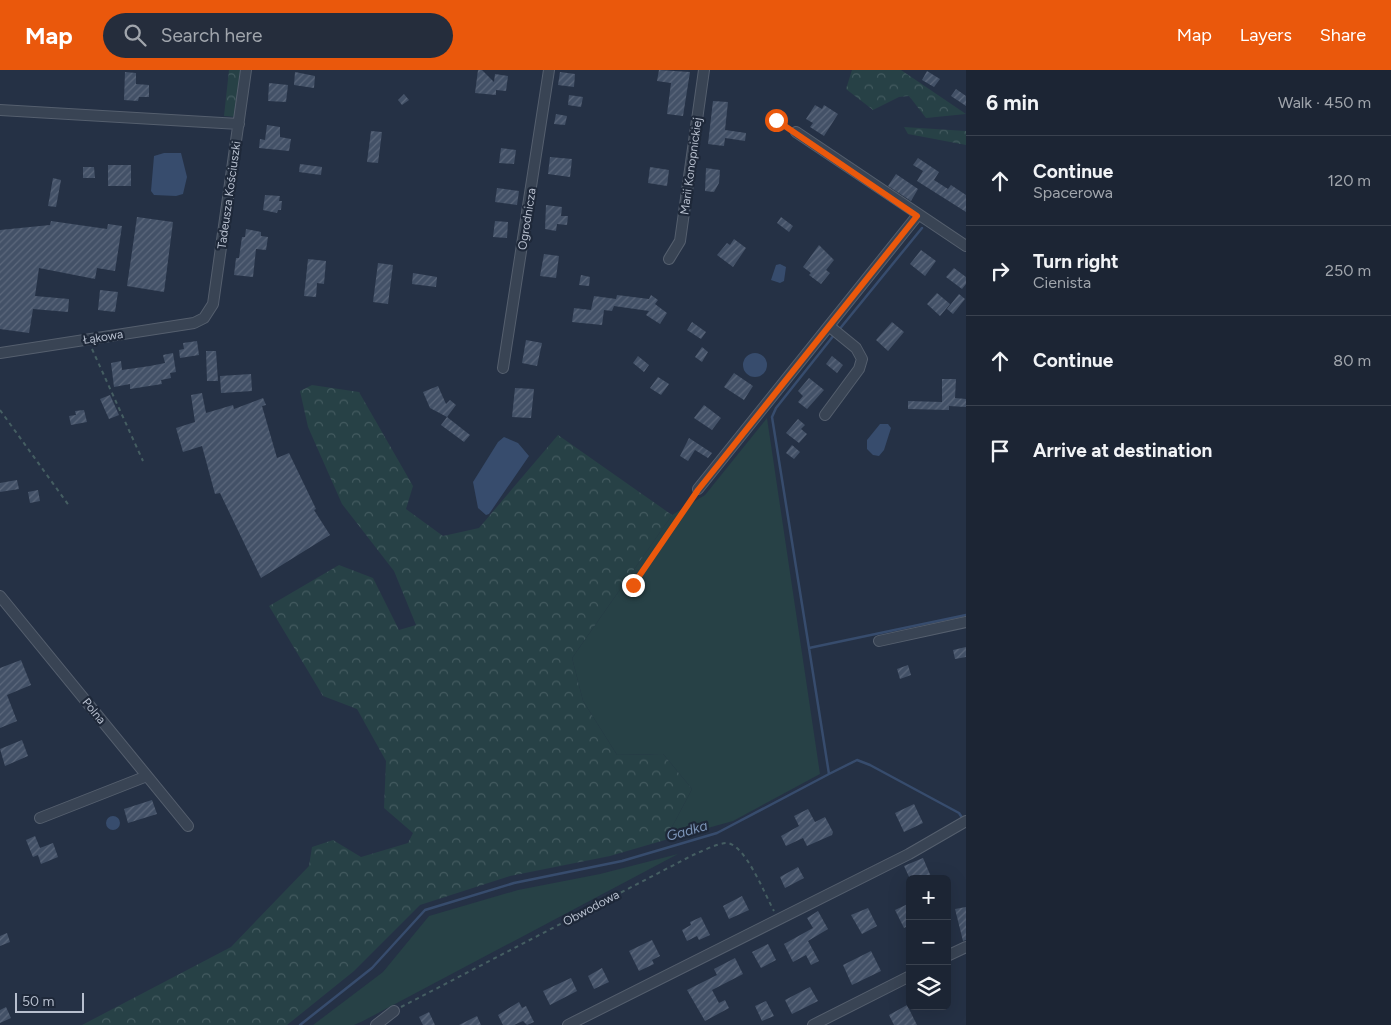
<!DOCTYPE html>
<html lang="en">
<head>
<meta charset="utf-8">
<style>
	:root { --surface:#1c2534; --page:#252d3c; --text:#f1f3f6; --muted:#a0a5ac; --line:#3a424f; --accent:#ea580c }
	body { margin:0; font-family:Figtree,sans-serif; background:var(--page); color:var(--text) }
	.controls { position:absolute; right:15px; bottom:15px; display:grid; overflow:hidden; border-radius:8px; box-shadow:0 5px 20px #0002 }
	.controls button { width:45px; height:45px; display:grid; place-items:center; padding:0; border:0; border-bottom:1px solid var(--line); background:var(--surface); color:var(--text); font:25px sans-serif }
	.scale { position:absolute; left:15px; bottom:12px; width:69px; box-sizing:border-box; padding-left:5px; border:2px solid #b7bfce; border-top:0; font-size:14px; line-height:18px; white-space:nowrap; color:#b7bfce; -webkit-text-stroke:4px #1e2839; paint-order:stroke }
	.stop { position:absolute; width:15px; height:15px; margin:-11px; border:4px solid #ea580c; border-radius:50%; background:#fff }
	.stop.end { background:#ea580c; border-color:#fff; box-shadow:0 1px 5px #0008 }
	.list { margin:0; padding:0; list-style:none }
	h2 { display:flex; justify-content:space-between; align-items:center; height:65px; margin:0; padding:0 20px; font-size:21px }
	h2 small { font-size:16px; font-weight:400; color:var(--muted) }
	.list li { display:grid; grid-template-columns:32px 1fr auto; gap:15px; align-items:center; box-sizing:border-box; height:90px; padding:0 20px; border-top:1px solid var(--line) }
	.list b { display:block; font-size:19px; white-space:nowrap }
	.list p { margin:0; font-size:16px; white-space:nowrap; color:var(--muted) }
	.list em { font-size:16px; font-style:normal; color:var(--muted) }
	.icon { flex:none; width:28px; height:28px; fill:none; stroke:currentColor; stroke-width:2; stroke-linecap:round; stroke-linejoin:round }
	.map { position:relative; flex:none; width:966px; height:955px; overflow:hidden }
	header { display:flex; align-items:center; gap:30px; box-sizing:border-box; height:70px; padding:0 25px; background:var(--accent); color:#fff }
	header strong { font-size:24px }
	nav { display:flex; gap:28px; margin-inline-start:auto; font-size:18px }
	.search { width:350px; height:45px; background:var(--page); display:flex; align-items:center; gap:12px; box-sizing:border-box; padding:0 18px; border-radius:28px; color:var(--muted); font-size:19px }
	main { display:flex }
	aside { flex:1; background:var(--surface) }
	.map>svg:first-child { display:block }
	.green { fill:#274146 }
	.forest { fill:url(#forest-crowns) }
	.water { fill:#374c6d }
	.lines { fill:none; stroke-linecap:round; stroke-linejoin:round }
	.stream { stroke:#374c6d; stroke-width:2.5 }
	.building { fill:url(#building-hatch) }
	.minor-casing { stroke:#555f6e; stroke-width:12 }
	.path { stroke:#455e62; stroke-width:2; stroke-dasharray:4 4; stroke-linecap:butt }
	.minor { stroke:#394454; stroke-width:10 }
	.route { stroke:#ea580c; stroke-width:6 }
	.labels { text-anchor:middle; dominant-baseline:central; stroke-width:4.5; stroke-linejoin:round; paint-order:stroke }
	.street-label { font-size:12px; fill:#b7bfce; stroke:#1e2839 }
	.water-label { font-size:14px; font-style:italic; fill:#7c94b7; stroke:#1e2839 }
</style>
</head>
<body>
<header>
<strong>Map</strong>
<div class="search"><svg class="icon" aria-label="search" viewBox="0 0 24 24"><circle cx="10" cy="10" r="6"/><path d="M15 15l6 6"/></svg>Search here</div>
<nav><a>Map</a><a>Layers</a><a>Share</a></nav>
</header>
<main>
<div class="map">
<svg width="966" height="955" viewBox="0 0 966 955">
	<defs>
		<pattern id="forest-crowns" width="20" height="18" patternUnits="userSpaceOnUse" patternTransform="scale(1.25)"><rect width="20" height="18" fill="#274146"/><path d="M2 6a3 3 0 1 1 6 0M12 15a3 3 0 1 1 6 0" fill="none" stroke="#445b60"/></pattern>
		<pattern id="building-hatch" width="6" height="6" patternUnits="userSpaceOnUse" patternTransform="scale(1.25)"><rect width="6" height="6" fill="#435167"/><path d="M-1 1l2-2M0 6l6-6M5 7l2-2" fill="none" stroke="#5c687c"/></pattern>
	</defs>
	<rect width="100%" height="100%" fill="#253145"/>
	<!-- green -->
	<path class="green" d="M767,348L820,704L733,751L665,770L692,719L663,684L617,685L583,631L572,588L672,445L705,425Z
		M678,784L363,951L354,955H313L383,902L429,846L518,820L600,804Z"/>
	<!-- forest -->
	<path class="forest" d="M229,0H241L235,47L224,46Z
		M852,0H901L966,44L926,48L909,26L899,27L873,40L846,19Z
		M904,57L966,61V75L908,64Z
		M312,315L359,322L413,416L406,439L443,466L479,458L558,365L672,445L572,588L583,631L617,685L663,684L692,719L665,770L610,786L510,806L420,835L354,901L287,955H82L231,877L309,796L312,777L333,770L361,787L408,773L413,763L384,738L386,691L357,639L323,626L269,536L339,495L373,508L399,560L416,555L394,501L342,434L308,357L300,321Z"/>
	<!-- water -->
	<path class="water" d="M164,83H181L187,107L183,124L176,126L154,125L151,121L154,86Z
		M780,194L786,197L784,211L780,213L771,210L776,195Z
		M743 295a12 12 0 1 1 24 0a12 12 0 1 1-24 0Z
		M880,354H888L891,358L884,380L879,386L873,385L867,379V370Z
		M504,367L518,373L529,386L489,444L486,445L478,438L473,412L498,372Z
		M106 753a7 7 0 1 1 14 0a7 7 0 1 1-14 0Z"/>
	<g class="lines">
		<!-- stream -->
		<path class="stream" d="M838,261L922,158
			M809,578L772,347L776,338L834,265
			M829,704L857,690L870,695L959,743L963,749
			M300,955L372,898L425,840L514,813L622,791L717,763L829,704L809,578L966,545"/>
	</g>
	<!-- building -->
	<path class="building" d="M478,0H482L494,12L495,4L508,6L506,21L496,20V25L475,23Z
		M659,0L690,2L683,46L667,44L671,13L657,11Z
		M927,1L940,9L934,17L922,10Z
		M125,2L136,3V14L149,15V27H139L138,31L124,30Z
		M295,2L315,6L314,18L294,15Z
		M560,2L575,4L574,17L558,15Z
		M269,13L288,15L286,32L268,31Z
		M956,19L966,26V36L951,26Z
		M404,24L409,30L402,35L398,30Z
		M569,25L583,27L581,37L568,35Z
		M713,31L728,32L725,60L746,63L745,71L725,68L724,76L708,74Z
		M815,35L822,39L824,35L838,44L824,66L810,57L813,53L806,49Z
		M556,44L567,46L565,55L554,54Z
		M267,55L280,57V67L291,69L289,81L259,78L260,69L265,70Z
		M371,61L382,62L378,93L367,92Z
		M501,78L516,80L514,94L499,93Z
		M550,87L572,89L570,107L548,104Z
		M918,88L939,102L934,110L948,119L951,115L966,125V142L917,111L923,101L913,95Z
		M300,94L322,97L321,105L299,102Z
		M108,95H131V116H108Z
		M83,97H94L95,108H83Z
		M650,97L669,100L667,116L648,113Z
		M706,98L720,100L719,113L714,122L705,121Z
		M896,104L918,119L911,131L888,116Z
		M53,108L61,110L56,137L48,136Z
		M497,118L519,121L517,135L495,132Z
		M265,125L280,126L279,131H282L281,140H278L277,143L263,140Z
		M546,135L562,137L561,146H568L567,155L557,154L556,161L545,159Z
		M137,147L173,152L164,222L127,216Z
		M781,147L793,156L789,162L777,153Z
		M51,151L107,159L108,154L122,156L115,201L97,198L95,209L39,198L35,226L69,229L68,242L33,239L29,263L0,259V160L50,155Z
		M495,151L508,152L507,168L493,167Z
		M246,159L261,162V166L268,167L266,180L256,179L253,207L234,205L236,188H239L242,167H245Z
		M734,169L746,178L733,197L717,185L727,173L730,175Z
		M819,175L834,190L826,200L830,203L821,214L809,205L811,203L803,197Z
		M921,180L936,191L925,206L910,194Z
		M544,184L559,186L556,208L540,206Z
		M308,189L326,191L324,214L317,213L316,227L304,226Z
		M378,193L393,195L388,234L373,232Z
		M954,198L966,207V214L962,219L946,207Z
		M413,203L437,207L436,217L412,214Z
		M581,205L590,207L589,216L579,215Z
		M100,220L118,222L115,242L98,240Z
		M937,223L950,234L940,246L927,234Z
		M959,224L965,229L953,244L947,239Z
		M617,225L649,229L651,225L658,230L655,234L667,243L660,254L646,245L649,241L614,236L612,241L604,240L602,255L572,252L574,238L591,240L594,226L616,229Z
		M692,252L706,262L701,269L687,260Z
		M892,252L904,262L888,281L876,270Z
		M526,270L542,273L537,296L522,293Z
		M197,271L199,285L180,288L179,280L184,279L183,273Z
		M702,277L708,282L702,292L695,287Z
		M206,281H216L218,311H207Z
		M173,283L176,302L170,303L171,308L161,310L162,314L130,319V314L114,317L111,293L121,291L122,300L150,296L165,293L163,285Z
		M638,286L649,295L644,302L633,293Z
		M832,286L843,295L837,303L826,294Z
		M734,303L753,316L744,330L724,317Z
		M251,304L252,321L221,323L220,306Z
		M658,307L669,314L661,325L650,318Z
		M809,308L824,320L807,339L798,332L803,326L798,321Z
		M942,309H956L955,328L966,329V337L949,336V340L908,339V331L942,332Z
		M438,316L446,334L450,330L456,335L447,347L470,365L464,372L441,355L447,347L430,338L423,322Z
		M515,318L534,319L531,348L512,347Z
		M202,323L206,343L233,335L234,339L263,328L266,335L262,336L277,388L289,383L316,439L314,440L330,465L261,508L220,423L215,424L202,376L183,382L176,358L195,352L191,325Z
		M110,325L119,345L109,349L100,329Z
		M704,335L721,348L712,360L694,348Z
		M84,340L87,352L71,355L69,346L76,345L75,341Z
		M798,349L805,355L801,359L807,364L799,373L786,363Z
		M689,368L712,383L708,388L695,380L688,391L680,386Z
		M792,375L800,382L794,389L786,383Z
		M17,410L19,419L0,422V413Z
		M38,420L40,431L30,433L28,422Z
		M966,577V587L955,589L953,580Z
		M21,590L31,615L7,625L17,651L0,658V598Z
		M908,595L911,605L900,609L897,599Z
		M22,670L28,686L5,696L0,679Z
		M152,730L157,744L128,753L124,739Z
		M914,734L923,753L904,762L895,743Z
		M808,739L815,752L825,747L833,762L832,765L807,776L803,768L786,776L781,766L799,756L794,746Z
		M35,766L40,778L53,773L58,787L41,794L38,785L33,787L26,770Z
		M923,788L932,809H910L904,796Z
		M798,797L804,808L785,818L780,807Z
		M742,826L749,840L729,849L723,836Z
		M910,833V855L904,858L895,840Z
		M966,837V870L963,871L955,839Z
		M868,838L877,856L862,864L851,845Z
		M818,841L828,859L808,871L819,891L811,895L806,885L793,892L784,874L813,858L807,848Z
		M701,847L710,865L699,870L697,866L687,871L682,860L691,855L690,852Z
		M7,863L10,872L0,876V866Z
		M652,870L660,886L652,890L654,894L639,901L629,881Z
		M768,874L776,890L761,898L752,882Z
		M871,881L881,901L852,915L843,895Z
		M735,888L743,904L712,920L719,933L725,930L729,938L705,951L687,920L717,905L714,899Z
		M602,898L609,912L594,919L588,906Z
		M571,908L577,921L550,935L543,921Z
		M810,917L818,931L792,944L785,930Z
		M766,931L774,946L762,951L755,936Z
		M519,932L522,938L526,936L534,952L527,955L523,951L514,955H503L498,945Z
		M907,935L917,955H894L889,945Z
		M6,937L11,948L0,953V940Z
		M429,942L435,955H423L419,947Z
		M477,946L481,955H459Z"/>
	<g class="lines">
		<!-- minor casing -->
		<g class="minor-casing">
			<path id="minor" d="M0,40L239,54
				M796,62L966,176
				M669,189L680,171L704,0
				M0,283L194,253L204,248L213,234L246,0
				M503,298L549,0
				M825,345L859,299L862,289L856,278L829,256
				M698,419L917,146
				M0,526L188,756
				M879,571L966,552
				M40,748L147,706
				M947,886L966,877
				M376,955L394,941
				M568,955L909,784L966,751
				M813,955L910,906"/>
		</g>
		<!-- path -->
		<path class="path" d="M776,49L787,57
			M92,279L143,391
			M0,340L70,437
			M633,515L694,426
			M401,937L693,785C703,781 715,774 726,773C745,773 765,825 774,841"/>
		<!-- minor -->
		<use href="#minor" class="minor"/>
	</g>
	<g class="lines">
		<!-- route -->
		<path class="route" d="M633,515L698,420L917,146L776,50"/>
	</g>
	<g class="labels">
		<!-- street labels -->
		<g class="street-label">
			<text transform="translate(691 96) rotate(-82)">Marii Konopnickiej</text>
			<text transform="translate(229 125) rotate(-82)">Tadeusza Kościuszki</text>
			<text transform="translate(527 149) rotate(-81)">Ogrodnicza</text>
			<text transform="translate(103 267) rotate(-9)">Łąkowa</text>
			<text transform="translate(94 641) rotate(51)">Polna</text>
			<text transform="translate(591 838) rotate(-28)">Obwodowa</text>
		</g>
		<!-- water labels -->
		<g class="water-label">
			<text transform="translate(687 761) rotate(-16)">Gadka</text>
		</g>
	</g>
</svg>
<div class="controls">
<button>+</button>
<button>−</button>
<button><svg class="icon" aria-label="layers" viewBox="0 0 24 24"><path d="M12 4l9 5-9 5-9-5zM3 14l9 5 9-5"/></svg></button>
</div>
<div class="scale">50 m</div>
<div class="stop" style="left:776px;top:50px"></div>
<div class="stop end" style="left:633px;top:515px"></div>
</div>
<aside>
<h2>6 min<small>Walk · 450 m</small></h2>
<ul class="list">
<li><svg class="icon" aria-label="ahead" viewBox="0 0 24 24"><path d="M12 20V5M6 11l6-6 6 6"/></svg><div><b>Continue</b><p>Spacerowa</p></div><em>120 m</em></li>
<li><svg class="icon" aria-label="right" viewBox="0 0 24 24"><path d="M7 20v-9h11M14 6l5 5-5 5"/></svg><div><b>Turn right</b><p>Cienista</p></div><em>250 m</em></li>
<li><svg class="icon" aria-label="ahead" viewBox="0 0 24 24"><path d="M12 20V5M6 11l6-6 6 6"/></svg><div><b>Continue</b></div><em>80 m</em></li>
<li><svg class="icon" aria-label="arrive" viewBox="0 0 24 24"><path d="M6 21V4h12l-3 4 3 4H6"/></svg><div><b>Arrive at destination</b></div></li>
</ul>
</aside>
</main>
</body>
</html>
